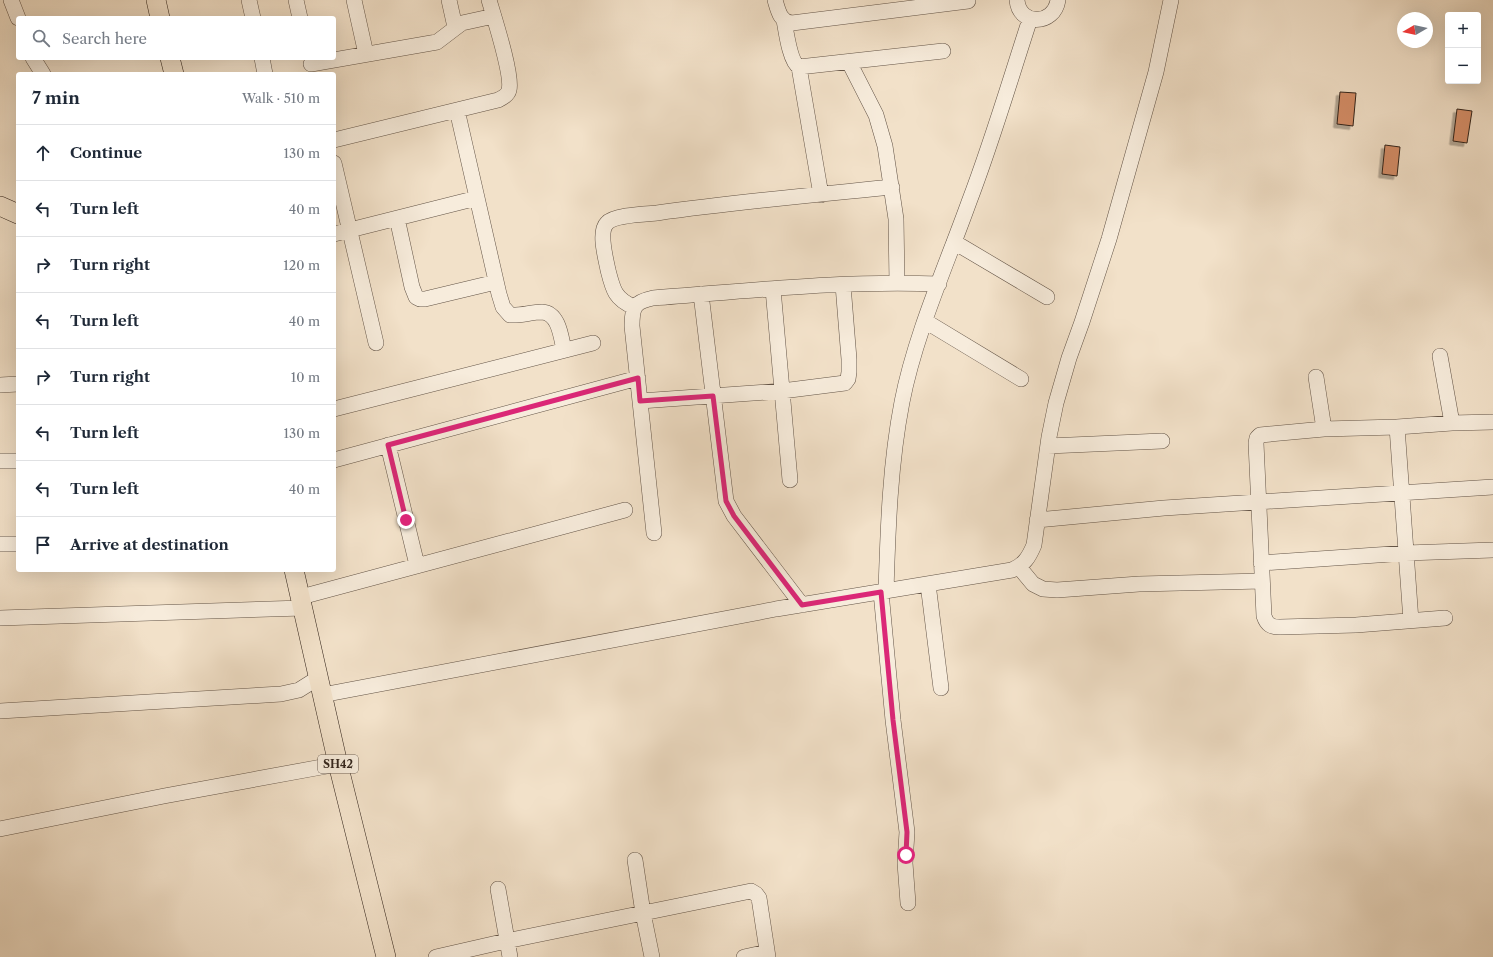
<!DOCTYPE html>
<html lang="en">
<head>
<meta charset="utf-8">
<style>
	:root { --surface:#fff; --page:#f6f6f7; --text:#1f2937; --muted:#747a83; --line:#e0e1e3 }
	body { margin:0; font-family:"Libre Caslon Text",serif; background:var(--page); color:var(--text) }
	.controls { position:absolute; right:12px; top:12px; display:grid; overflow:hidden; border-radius:4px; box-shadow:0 4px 16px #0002 }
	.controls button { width:36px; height:36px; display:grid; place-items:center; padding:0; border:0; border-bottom:1px solid var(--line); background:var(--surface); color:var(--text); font:20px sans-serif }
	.compass { position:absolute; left:1397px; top:12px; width:36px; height:36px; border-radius:50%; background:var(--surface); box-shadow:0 4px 16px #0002; rotate:261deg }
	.stop { position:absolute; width:12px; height:12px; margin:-9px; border:3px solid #db2777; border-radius:50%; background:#fff }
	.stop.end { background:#db2777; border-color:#fff; box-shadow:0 1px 4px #0008 }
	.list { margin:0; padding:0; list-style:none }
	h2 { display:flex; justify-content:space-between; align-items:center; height:52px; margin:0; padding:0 16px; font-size:17px }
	h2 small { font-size:13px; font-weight:400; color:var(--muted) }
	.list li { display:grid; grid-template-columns:26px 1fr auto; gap:12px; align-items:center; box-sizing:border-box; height:56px; padding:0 16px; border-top:1px solid var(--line) }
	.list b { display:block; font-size:15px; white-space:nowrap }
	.list em { font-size:13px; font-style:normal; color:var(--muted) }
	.icon { flex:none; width:22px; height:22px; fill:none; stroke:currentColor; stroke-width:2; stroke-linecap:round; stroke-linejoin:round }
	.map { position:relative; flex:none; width:1493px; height:957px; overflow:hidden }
	.search { position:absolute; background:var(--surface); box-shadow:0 4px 16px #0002; left:16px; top:16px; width:320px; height:44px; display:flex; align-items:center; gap:10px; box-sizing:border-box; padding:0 14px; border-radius:4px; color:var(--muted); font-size:15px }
	.panel { position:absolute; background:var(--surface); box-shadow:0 4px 16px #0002; left:16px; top:72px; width:320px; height:500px; border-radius:4px }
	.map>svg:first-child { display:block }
	.building { fill:#d48e67; stroke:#33251c; filter:url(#shadow) }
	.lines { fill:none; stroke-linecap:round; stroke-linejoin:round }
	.minor-casing { stroke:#635447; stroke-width:16 }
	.major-casing { stroke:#33251c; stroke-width:20 }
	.minor { stroke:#f7ecdc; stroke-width:15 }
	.major { stroke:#f2e1c9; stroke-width:19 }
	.route { stroke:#db2777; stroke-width:5 }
	.labels { text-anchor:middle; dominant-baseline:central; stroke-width:4; stroke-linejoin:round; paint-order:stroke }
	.shield { fill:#f7ecdc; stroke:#6e6156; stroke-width:1 }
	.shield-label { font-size:11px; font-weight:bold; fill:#33251c }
</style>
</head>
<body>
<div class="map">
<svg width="1493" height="957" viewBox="0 0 1493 957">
	<defs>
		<filter id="shadow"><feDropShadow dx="-3.5" dy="3.5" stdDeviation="0" flood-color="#0004"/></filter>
	</defs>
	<rect width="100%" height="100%" fill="#f2e1c9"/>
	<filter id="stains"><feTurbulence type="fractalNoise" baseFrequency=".005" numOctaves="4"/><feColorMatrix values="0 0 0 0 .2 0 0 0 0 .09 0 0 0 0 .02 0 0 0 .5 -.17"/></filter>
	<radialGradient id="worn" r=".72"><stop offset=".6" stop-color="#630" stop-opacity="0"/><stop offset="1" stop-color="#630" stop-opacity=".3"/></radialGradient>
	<!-- building -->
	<path class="building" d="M1340,92L1356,93L1353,126L1337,124Z
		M1457,109L1472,111L1467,143L1453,141Z
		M1385,145L1400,147L1397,176L1382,174Z"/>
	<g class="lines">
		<!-- minor casing -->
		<g class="minor-casing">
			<path id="minor" d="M11,0L18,18
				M249,0L253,18
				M296,0L300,18
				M354,0L366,54
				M449,0L455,27
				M775,0C778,10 780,22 792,23L968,1
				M1017,0C1019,26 1054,26 1058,0
				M784,20C786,31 790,62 799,67L943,51
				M33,58L43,74
				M262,58L265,74
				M849,62L876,115L885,146L896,219L897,283
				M311,64L437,42L462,23L494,16
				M799,67L821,195
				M457,110L499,294L503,307L510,315C521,316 531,312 542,312C559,313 561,337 564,350
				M334,140L498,100C502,98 508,95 509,90C513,76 494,17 489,0
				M334,163L376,343
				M397,218L412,287L416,297L420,299H425L496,282
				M334,234L477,198
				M954,242L1047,297
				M773,289L790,480
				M701,294L726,501L734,516L802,605
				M634,307C615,299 613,290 608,270C606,259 598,232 607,223C614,215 645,214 657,213C735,202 813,195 892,187
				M925,321L1021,379
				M1440,356L1452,423
				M1316,377L1324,429L1260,435L1257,438L1256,443L1264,616C1267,625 1271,627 1280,627L1356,625L1445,618
				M0,385L18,384
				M640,401L782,391L845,383L848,379L849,372V359L843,285
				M334,409L593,343
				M1324,429L1397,427
				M388,445L417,565
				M1048,446L1162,441
				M334,460L638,378
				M0,461H18
				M1037,520L1164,508L1493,487
				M654,533L632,326C632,307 634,302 653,298C748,291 844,280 939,284
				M0,544H18
				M1261,563L1406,553L1493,550
				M1019,567L1033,584L1043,589L1057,590L1139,584L1262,581
				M928,584L941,688
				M886,591C888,527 890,464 902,402C915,335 946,266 969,202C992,142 1010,80 1030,19
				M881,592L893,720L907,832L905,863L908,903
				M301,597L625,510
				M0,618L303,608
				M1411,621L1397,427L1452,423L1493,422
				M322,695L776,609L1012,570C1024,565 1029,557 1034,545L1049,437L1056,403L1069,358L1082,322L1109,239L1156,72L1171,0
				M0,711L281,694L299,690L318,678
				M0,829L164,796L338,764
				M635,860L643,913L652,957
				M498,889L510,957
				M436,957L506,941L751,891L756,894L759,898L768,957
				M744,957L767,952"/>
		</g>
		<!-- major casing -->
		<g class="major-casing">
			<path id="major" d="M156,0L160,18
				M170,58L174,74
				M0,206L18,214
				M294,570L338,764L386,957"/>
		</g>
		<!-- minor -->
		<use href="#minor" class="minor"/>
		<!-- major -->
		<use href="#major" class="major"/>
	</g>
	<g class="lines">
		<!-- route -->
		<path class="route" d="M406,520L388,445L638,378L640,401L713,396L726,501L734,516L802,605L881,592L893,720L907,832L906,855"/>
	</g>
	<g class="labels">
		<!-- shield labels -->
		<rect class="shield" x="318" y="755" width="40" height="18" rx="3"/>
		<g class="shield-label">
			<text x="338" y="764">SH42</text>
		</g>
	</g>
	<rect width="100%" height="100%" filter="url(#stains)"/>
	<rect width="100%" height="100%" fill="url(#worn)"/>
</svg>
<div class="controls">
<button>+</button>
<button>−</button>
</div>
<svg class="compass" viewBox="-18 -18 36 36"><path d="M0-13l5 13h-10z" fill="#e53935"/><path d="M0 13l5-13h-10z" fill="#747a83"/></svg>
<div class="stop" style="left:906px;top:855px"></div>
<div class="stop end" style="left:406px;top:520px"></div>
<div class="search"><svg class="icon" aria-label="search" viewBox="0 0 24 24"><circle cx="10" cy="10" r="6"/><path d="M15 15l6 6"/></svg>Search here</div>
<section class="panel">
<h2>7 min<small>Walk · 510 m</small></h2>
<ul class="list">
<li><svg class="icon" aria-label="ahead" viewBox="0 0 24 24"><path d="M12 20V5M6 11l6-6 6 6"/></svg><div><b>Continue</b></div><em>130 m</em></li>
<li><svg class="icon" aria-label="left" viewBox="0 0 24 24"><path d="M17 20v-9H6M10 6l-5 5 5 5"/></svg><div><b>Turn left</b></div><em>40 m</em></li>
<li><svg class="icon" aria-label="right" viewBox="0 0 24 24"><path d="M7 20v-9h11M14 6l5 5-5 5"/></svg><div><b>Turn right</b></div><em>120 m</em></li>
<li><svg class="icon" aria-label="left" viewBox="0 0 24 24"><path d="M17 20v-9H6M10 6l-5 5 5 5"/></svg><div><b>Turn left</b></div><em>40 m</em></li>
<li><svg class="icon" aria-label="right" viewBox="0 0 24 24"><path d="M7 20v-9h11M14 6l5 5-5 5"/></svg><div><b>Turn right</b></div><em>10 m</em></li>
<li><svg class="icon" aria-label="left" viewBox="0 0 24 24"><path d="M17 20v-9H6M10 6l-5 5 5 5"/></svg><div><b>Turn left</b></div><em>130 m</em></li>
<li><svg class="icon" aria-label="left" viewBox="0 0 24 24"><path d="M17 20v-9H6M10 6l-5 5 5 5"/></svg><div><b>Turn left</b></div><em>40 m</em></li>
<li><svg class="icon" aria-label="arrive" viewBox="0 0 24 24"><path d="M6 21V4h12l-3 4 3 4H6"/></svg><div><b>Arrive at destination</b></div></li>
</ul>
</section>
</div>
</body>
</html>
